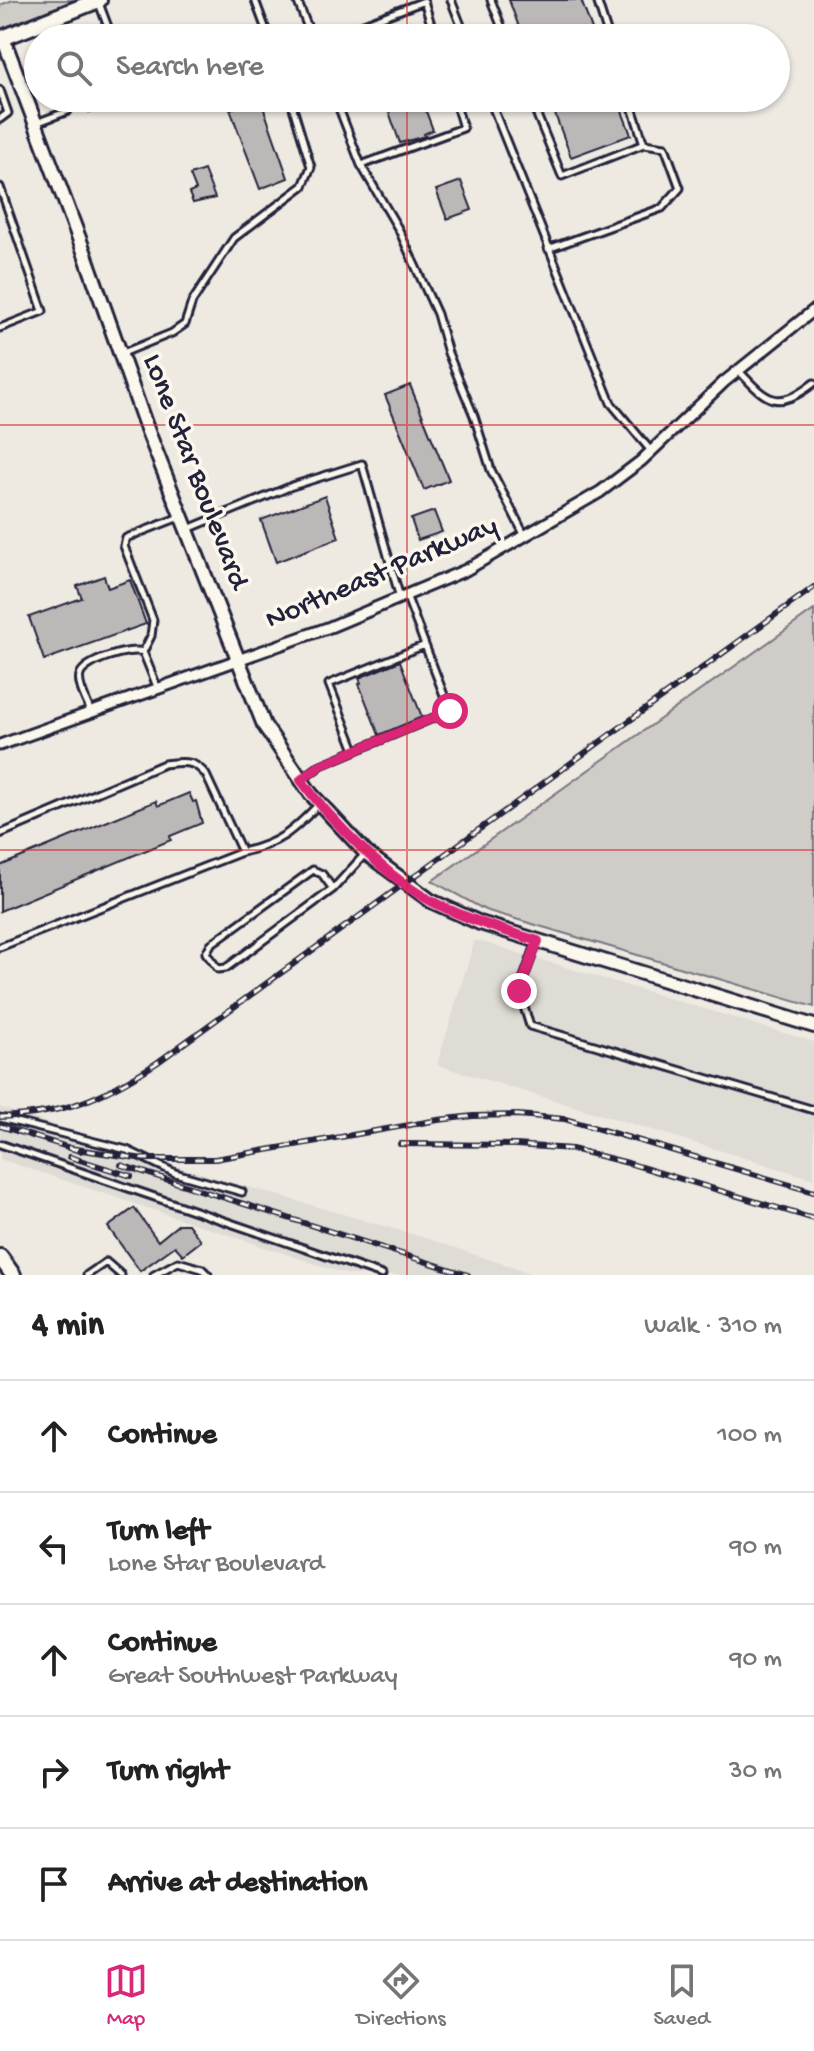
<!DOCTYPE html>
<html lang="en">
<head>
<meta charset="utf-8">
<style>
	:root { --surface:#fff; --page:#f2f2f2; --text:#222; --muted:#767676; --line:#e0e0e0; --accent:#db2777 }
	body { margin:0; font-family:"Gochi Hand",sans-serif; background:var(--page); color:var(--text) }
	.stop { position:absolute; width:24px; height:24px; margin:-18px; border:6px solid #db2777; border-radius:50%; background:#fff }
	.stop.end { background:#db2777; border-color:#fff; box-shadow:0 2px 8px #0008 }
	.list { margin:0; padding:0; list-style:none }
	h2 { display:flex; justify-content:space-between; align-items:center; height:104px; margin:0; padding:0 32px; font-size:34px }
	h2 small { font-size:26px; font-weight:400; color:var(--muted) }
	.list li { display:grid; grid-template-columns:52px 1fr auto; gap:24px; align-items:center; box-sizing:border-box; height:112px; padding:0 32px; border-top:2px solid var(--line) }
	.list b { display:block; font-size:30px; white-space:nowrap }
	.list p { margin:0; font-size:26px; white-space:nowrap; color:var(--muted) }
	.list em { font-size:26px; font-style:normal; color:var(--muted) }
	.icon { flex:none; width:44px; height:44px; fill:none; stroke:currentColor; stroke-width:2; stroke-linecap:round; stroke-linejoin:round }
	.map { position:relative; flex:none; width:814px; height:1275px; overflow:hidden }
	.search { position:absolute; background:var(--surface); box-shadow:0 2px 6px #0004; left:24px; right:24px; top:24px; height:88px; display:flex; align-items:center; gap:20px; box-sizing:border-box; padding:0 28px; border-radius:44px; color:var(--muted); font-size:30px }
	.sheet { height:664px; background:var(--surface) }
	nav { display:flex; justify-content:space-around; align-items:center; box-sizing:border-box; height:112px; border-top:2px solid var(--line); background:var(--surface); font-size:22px; color:var(--muted) }
	nav a { display:grid; justify-items:center; gap:4px }
	nav .on { color:var(--accent) }
	.map>svg:first-child { display:block }
	.built { fill:#dfdbd5 }
	.green { fill:#d0cdc9; stroke:#797882; stroke-width:2 }
	.building { fill:#bcb8b8; stroke:#22223b; stroke-width:2 }
	.lines { fill:none; stroke-linecap:round; stroke-linejoin:round }
	.service-casing { stroke:#22223b; stroke-width:11 }
	.minor-casing { stroke:#22223b; stroke-width:15 }
	.tertiary-casing { stroke:#22223b; stroke-width:18 }
	.secondary-casing { stroke:#22223b; stroke-width:20 }
	.service { stroke:#fbf7ec; stroke-width:5 }
	.minor { stroke:#fbf7ec; stroke-width:9 }
	.tertiary { stroke:#fbf7ec; stroke-width:12 }
	.secondary { stroke:#fbf7ec; stroke-width:14 }
	.rail-casing { stroke:#22223b; stroke-width:6 }
	.rail { stroke:#fbf7ec; stroke-width:3; stroke-dasharray:9; stroke-linecap:butt }
	.route { stroke:#db2777; stroke-width:10 }
	.grid { fill:none; stroke:#d62828; stroke-width:2; stroke-opacity:0.55 }
	.labels { text-anchor:middle; dominant-baseline:central; stroke-width:7; stroke-linejoin:round; paint-order:stroke }
	.street-label { font-size:30px; fill:#22223b; stroke:#fbf7ec }
</style>
</head>
<body>
<div class="map">
<svg width="814" height="1275" viewBox="0 0 814 1275">
	<rect width="100%" height="100%" fill="#eeeae2"/>
	<filter id="ink" filterUnits="userSpaceOnUse"><feTurbulence type="fractalNoise" baseFrequency=".0125" numOctaves="2"/><feDisplacementMap in="SourceGraphic" scale="16" xChannelSelector="R" yChannelSelector="G"/><feConvolveMatrix kernelMatrix="1 2 1 2 8 2 1 2 1" color-interpolation-filters="sRGB"/></filter>
	<g filter="url(#ink)">
		<!-- built -->
		<path class="built" d="M475,940L814,1042V1179L437,1065Z
			M0,1107L183,1168L425,1238L536,1275H349L0,1159Z"/>
		<!-- green -->
		<path class="green" d="M13,0H75L0,29V5Z
			M814,610V1007L485,910L432,881Z"/>
		<!-- building -->
		<path class="building" d="M509,0H581L595,38H523Z
			M84,98H111L115,107L101,112L99,109L89,112Z
			M260,98L288,178L260,189L230,109Z
			M384,98H421L433,130L424,134L425,136L400,143Z
			M549,98H617L631,135L571,157Z
			M204,170L215,198L193,203L189,193L196,190L190,175Z
			M461,181L472,210L447,219L436,190Z
			M410,385L449,480L424,490L385,395Z
			M325,496L339,538L276,562L261,520Z
			M434,511L442,532L418,540L411,519Z
			M104,576L108,588L130,580L146,624L44,660L29,617L82,598L77,586Z
			M400,661L422,717L379,735L359,684L361,683L359,678Z
			M189,793L193,802L196,801L202,823L170,836L171,840L0,911V866L156,801L158,806Z
			M134,1208L158,1241L179,1224H188L201,1241L183,1255L175,1246L140,1271L108,1227Z"/>
		<g class="lines">
			<!-- service casing -->
			<g class="service-casing">
				<path id="service" d="M255,0L269,38
					M297,0L312,38
					M451,0L466,38
					M491,0L506,38
					M597,0L609,38
					M99,3L111,35L103,38
					M327,38L424,1L435,38
					M0,90L8,113L0,119
					M335,98L361,165L463,128L454,98
					M489,98L611,403L651,451
					M530,98L562,176L644,144L629,98
					M36,123L68,111L63,98
					M361,165L399,230L437,314L448,353L474,416L491,470L525,536
					M0,187L43,311L0,328
					M548,249L662,208L680,188L665,147L644,144
					M123,353L172,333L185,324L192,302L234,238L303,186L311,167L290,98
					M739,371C768,402 777,411 814,383
					M188,529L292,486L362,464L400,598
					M143,652L151,636L153,620L124,546L126,538L182,516
					M91,712C87,702 77,685 80,675C84,661 131,647 143,652L158,689
					M355,750L329,684L425,645
					M301,780L321,765L450,711L406,595
					M0,834L164,764C182,762 194,759 206,775L242,852
					M333,889L322,874L313,870L211,944L206,953L218,969L226,968L333,889L365,854
					M537,942L519,991L530,1026L814,1110
					M0,947L242,852C279,844 293,831 319,804
					M0,1118L127,1150L175,1173L242,1192
					M0,1144L382,1275
					M87,1275L106,1262L121,1275
					M154,1275L178,1262L202,1269L208,1275"/>
			</g>
			<!-- minor casing -->
			<g class="minor-casing">
				<path id="minor" d="M0,745L330,627L466,570L600,492L641,461L724,382L814,310"/>
			</g>
			<!-- tertiary casing -->
			<g class="tertiary-casing">
				<path id="tertiary" d="M3,38L85,254L147,429L264,725L311,794L366,853L431,901L480,923L814,1026"/>
			</g>
			<!-- secondary casing -->
			<g class="secondary-casing">
				<path id="secondary" d="M0,39L99,0
					M0,1257L13,1275"/>
			</g>
			<!-- service -->
			<use href="#service" class="service"/>
			<!-- minor -->
			<use href="#minor" class="minor"/>
			<!-- tertiary -->
			<use href="#tertiary" class="tertiary"/>
			<!-- secondary -->
			<use href="#secondary" class="secondary"/>
			<!-- rail casing -->
			<g class="rail-casing">
				<path id="rail" d="M0,1117C66,1114 103,1098 158,1062L814,587
					M0,1126L80,1151
					M400,1144L516,1145L572,1149L628,1163L814,1219
					M69,1148L144,1159H215L438,1120L473,1116L518,1115L565,1119L814,1192
					M70,1157L131,1176
					M121,1165L468,1275"/>
			</g>
			<!-- rail -->
			<use href="#rail" class="rail"/>
		</g>
	</g>
	<g class="lines" filter="url(#ink)">
		<!-- route -->
		<path class="route" d="M450,711L321,765L301,780C331,821 387,878 433,902C466,919 502,930 538,941L519,991"/>
	</g>
	<!-- grid -->
	<path class="grid" d="M407,0V38M407,98V1275M0,425H814M0,850H814"/>
	<g class="labels">
		<!-- street labels -->
		<g class="street-label">
			<text transform="translate(194 472) rotate(69)">Lone Star Boulevard</text>
			<text transform="translate(382 574) rotate(-23)">Northeast Parkway</text>
		</g>
	</g>
</svg>
<div class="stop" style="left:450px;top:711px"></div>
<div class="stop end" style="left:519px;top:991px"></div>
<div class="search"><svg class="icon" aria-label="search" viewBox="0 0 24 24"><circle cx="10" cy="10" r="6"/><path d="M15 15l6 6"/></svg>Search here</div>
</div>
<section class="sheet">
<h2>4 min<small>Walk · 310 m</small></h2>
<ul class="list">
<li><svg class="icon" aria-label="ahead" viewBox="0 0 24 24"><path d="M12 20V5M6 11l6-6 6 6"/></svg><div><b>Continue</b></div><em>100 m</em></li>
<li><svg class="icon" aria-label="left" viewBox="0 0 24 24"><path d="M17 20v-9H6M10 6l-5 5 5 5"/></svg><div><b>Turn left</b><p>Lone Star Boulevard</p></div><em>90 m</em></li>
<li><svg class="icon" aria-label="ahead" viewBox="0 0 24 24"><path d="M12 20V5M6 11l6-6 6 6"/></svg><div><b>Continue</b><p>Great Southwest Parkway</p></div><em>90 m</em></li>
<li><svg class="icon" aria-label="right" viewBox="0 0 24 24"><path d="M7 20v-9h11M14 6l5 5-5 5"/></svg><div><b>Turn right</b></div><em>30 m</em></li>
<li><svg class="icon" aria-label="arrive" viewBox="0 0 24 24"><path d="M6 21V4h12l-3 4 3 4H6"/></svg><div><b>Arrive at destination</b></div></li>
</ul>
</section>
<nav>
<a class="on"><svg class="icon" aria-label="map" viewBox="0 0 24 24"><path d="M3 6l6-2 6 2 6-2v14l-6 2-6-2-6 2zM9 4v14M15 6v14"/></svg>Map</a>
<a><svg class="icon" aria-label="directions" viewBox="0 0 24 24"><path d="M12 3l9 9-9 9-9-9zM9 14v-3h6M13 9l2 2-2 2"/></svg>Directions</a>
<a><svg class="icon" aria-label="saved" viewBox="0 0 24 24"><path d="M7 4h10v16l-5-4-5 4z"/></svg>Saved</a>
</nav>
</body>
</html>
